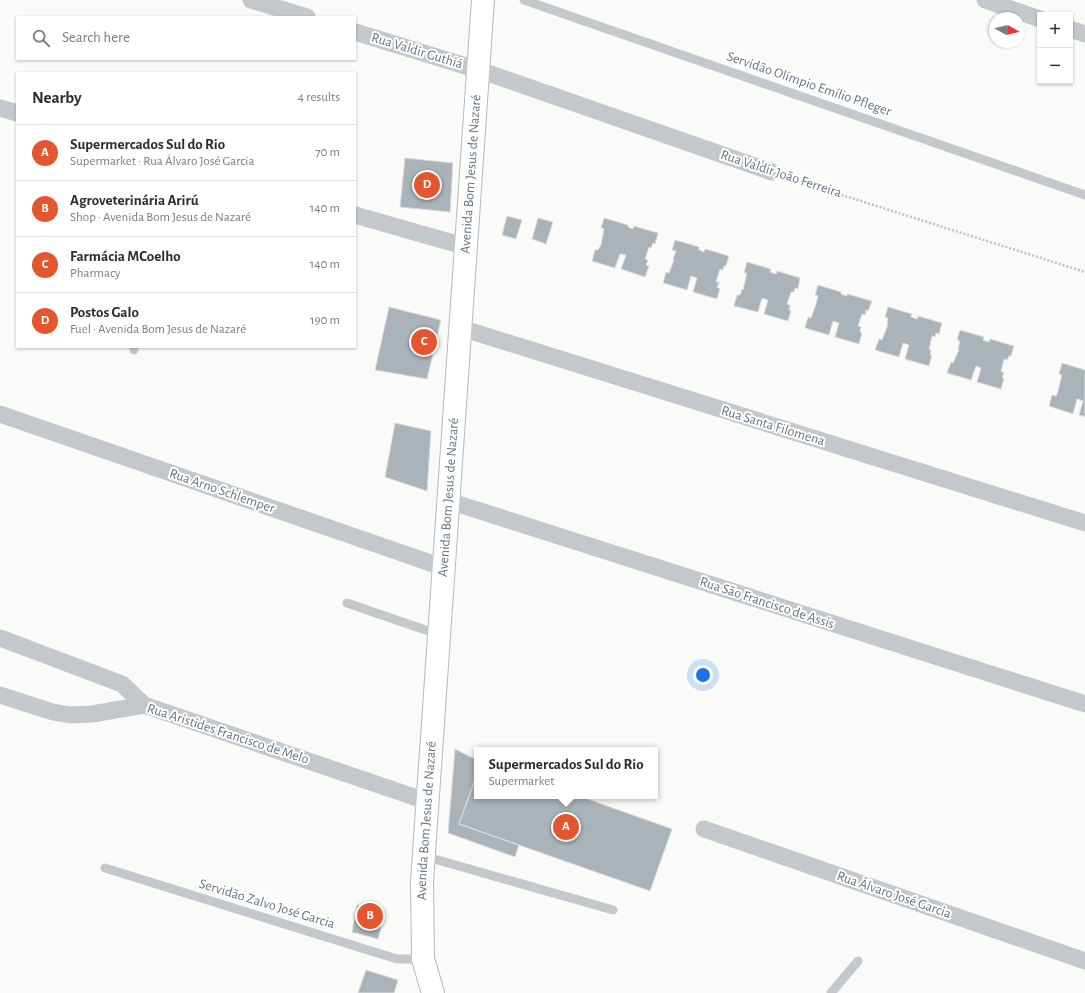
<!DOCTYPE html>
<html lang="en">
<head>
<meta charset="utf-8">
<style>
	:root { --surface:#fff; --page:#f7f7f7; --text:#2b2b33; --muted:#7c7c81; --line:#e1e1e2; --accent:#e4572e }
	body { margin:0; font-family:"Alegreya Sans",sans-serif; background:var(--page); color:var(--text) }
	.controls { position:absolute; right:12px; top:12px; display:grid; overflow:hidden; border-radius:0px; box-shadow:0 1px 3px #0004 }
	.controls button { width:36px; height:36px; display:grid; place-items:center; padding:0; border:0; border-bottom:1px solid var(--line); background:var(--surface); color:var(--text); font:20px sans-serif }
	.compass { position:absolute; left:989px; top:12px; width:36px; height:36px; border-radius:50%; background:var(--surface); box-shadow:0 1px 3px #0004; rotate:98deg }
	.you { position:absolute; left:703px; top:675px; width:14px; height:14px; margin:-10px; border:3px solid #fff; border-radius:50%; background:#1a73e8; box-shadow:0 0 0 6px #1a73e833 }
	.badge { display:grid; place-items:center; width:26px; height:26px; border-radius:50%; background:var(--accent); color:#fff; font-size:13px; font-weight:700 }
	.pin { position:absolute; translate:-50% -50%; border:2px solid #fff; box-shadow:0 1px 4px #0006 }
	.popup { position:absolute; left:474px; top:747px; width:184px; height:52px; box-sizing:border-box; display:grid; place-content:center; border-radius:0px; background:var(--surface); filter:drop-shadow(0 1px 3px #0005); font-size:13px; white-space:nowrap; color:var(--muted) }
	.popup b { font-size:15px; color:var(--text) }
	.popup::after { content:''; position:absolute; left:50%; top:100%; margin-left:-8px; border:8px solid transparent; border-top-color:var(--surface) }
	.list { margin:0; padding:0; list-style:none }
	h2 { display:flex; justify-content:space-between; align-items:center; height:52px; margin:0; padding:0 16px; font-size:17px }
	h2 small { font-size:13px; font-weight:400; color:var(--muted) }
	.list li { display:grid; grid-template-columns:26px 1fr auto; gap:12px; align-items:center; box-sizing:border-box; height:56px; padding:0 16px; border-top:1px solid var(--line) }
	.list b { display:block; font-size:15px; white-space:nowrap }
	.list p { margin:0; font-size:13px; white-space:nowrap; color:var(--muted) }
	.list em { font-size:13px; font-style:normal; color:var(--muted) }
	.icon { flex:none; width:22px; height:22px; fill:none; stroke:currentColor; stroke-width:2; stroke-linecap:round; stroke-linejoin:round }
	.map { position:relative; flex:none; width:1085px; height:993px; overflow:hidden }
	.search { position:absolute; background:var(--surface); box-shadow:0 1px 3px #0004; left:16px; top:16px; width:340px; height:44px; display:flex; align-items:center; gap:10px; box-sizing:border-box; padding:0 14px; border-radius:0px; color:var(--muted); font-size:15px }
	.panel { position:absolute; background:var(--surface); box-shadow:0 1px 3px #0004; left:16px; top:72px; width:340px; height:276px; border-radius:0px }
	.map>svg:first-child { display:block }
	.building { fill:#aab3b9; stroke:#dcdcda }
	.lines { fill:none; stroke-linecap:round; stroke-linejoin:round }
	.secondary-casing { stroke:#b3babf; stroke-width:24 }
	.path { stroke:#bbbfc2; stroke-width:2.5; stroke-dasharray:2 2; stroke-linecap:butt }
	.service { stroke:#c3c8cc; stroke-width:9 }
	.minor { stroke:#c3c8cc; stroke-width:17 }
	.secondary { stroke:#fff; stroke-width:22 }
	.labels { text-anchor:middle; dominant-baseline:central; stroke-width:4; stroke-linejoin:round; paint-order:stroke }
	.street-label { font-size:14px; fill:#657683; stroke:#fff }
</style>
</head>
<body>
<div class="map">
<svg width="1085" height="993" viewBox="0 0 1085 993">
	<rect width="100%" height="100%" fill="#fafaf8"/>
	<!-- building -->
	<path class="building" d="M405,158L453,163L450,212L400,207Z
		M507,216L522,220L516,239L502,235Z
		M538,218L553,222L546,244L532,239Z
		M604,218L628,225V227L633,229L634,226L658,233L655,244L653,243L651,248L649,247L645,259L648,260L646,265L649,266L645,277L621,269L626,255L620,254L615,268L592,261L595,250H598L601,245L604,229L601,228Z
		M675,240L699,247V250L704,252L705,249L729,256L726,266H724L723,270L720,269L716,282H719L717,288H720L717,299L693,292L697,278L691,276L687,290L663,283L666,272L669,273L674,260L673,259L676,251L672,250Z
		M747,262L771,269L770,272L776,274L777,271L800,278L798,289L795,288L794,292H791L787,304L790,305L789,310H791L788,321L764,314L768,300L762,298L758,312L734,306L737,295H740L742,289L743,290L747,273H744Z
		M818,285L841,292V294L847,296V294L872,301L868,311L866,310L865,315L862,314L858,326L861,327L860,332L862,333L859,344L835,337L839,323L833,321L829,335L805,328L808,317L811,318L816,304L818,296L815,295Z
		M389,307L441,320L427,379L375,370Z
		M888,307L912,314L911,317L917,319L918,316L942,323L939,334L936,333L935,337L932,336L929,349L931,350L930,355H932L929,366L905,359L909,345L903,343L899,357L875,350L879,339L882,340L887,327L888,318L885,317Z
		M960,330L984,337L983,340L989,342L990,339L1014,346L1011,356H1009L1007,360L1004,359L1001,372H1004L1002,378H1004L1001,389L977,382L981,368L976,366L971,380L947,373L951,362L953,363L959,350L958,349L960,341L957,340Z
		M1062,363L1085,370V417L1079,415L1083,401L1077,399L1073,414L1049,406L1052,395L1056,396L1058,391L1062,375L1059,374Z
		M395,423L431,431L427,491L385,477Z
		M455,749L477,760V774L459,824L519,845L515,857L448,833Z
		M477,774V796H579L672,829L650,891L459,824Z
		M357,905L385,913L378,939L352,932Z
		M366,970L398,980L394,993H358Z"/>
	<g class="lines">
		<!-- secondary casing -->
		<g class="secondary-casing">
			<g id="secondary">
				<path id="s1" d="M433,993L423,959L422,882L483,0"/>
			</g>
		</g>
		<!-- path -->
		<path class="path" d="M788,178L1085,272"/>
		<!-- service -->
		<path class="service" d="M524,0L1085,195
			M134,350V347
			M347,603L440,635
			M424,856L613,910
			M105,868L397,959H423
			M831,993L858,961"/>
		<!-- minor -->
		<path class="minor" d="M251,0L307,17
			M985,0L1040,19
			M1070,29L1085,34
			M355,32L479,70L772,172
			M0,108L17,113
			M355,215L467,247
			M461,328L1085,523
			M0,414L445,568
			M449,501L1085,704
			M0,638L122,684L144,705
			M0,695L53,712L70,715L92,714L144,705L429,802
			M704,829L1085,961"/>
		<!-- secondary -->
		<use href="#secondary" class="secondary"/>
	</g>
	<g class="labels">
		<!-- street labels -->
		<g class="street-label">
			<text transform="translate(417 51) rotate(17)">Rua Valdir Guthiá</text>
			<text transform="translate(809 84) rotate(19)">Servidão Olímpio Emílio Pfleger</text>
			<text stroke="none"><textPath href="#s1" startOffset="822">Avenida Bom Jesus de Nazaré</textPath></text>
			<text transform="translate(781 174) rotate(18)">Rua Valdir João Ferreira</text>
			<text transform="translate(773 426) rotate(17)">Rua Santa Filomena</text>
			<text transform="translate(222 491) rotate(19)">Rua Arno Schlemper</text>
			<text stroke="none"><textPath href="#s1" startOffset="498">Avenida Bom Jesus de Nazaré</textPath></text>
			<text transform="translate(767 603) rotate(18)">Rua São Francisco de Assis</text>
			<text transform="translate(228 734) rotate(18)">Rua Aristides Francisco de Melo</text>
			<text stroke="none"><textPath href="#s1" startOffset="174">Avenida Bom Jesus de Nazaré</textPath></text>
			<text transform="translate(894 895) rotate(19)">Rua Álvaro José Garcia</text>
			<text transform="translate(267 904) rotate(17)">Servidão Zalvo José Garcia</text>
		</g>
	</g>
</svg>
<div class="controls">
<button>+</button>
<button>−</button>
</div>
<svg class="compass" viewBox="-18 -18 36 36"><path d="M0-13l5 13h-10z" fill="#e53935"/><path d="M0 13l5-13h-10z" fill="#7c7c81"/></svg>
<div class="you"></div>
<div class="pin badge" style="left:566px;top:827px">A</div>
<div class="popup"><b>Supermercados Sul do Rio</b>Supermarket</div>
<div class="pin badge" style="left:370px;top:916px">B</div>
<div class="pin badge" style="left:424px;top:342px">C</div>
<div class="pin badge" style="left:427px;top:185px">D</div>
<div class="search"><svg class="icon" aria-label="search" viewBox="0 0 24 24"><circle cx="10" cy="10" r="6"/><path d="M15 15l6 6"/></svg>Search here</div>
<section class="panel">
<h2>Nearby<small>4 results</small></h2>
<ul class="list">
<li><span class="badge">A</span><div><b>Supermercados Sul do Rio</b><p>Supermarket · Rua Álvaro José Garcia</p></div><em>70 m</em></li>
<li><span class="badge">B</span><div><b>Agroveterinária Arirú</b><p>Shop · Avenida Bom Jesus de Nazaré</p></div><em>140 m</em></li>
<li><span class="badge">C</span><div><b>Farmácia MCoelho</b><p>Pharmacy</p></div><em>140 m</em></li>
<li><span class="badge">D</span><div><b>Postos Galo</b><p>Fuel · Avenida Bom Jesus de Nazaré</p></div><em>190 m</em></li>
</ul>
</section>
</div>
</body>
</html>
